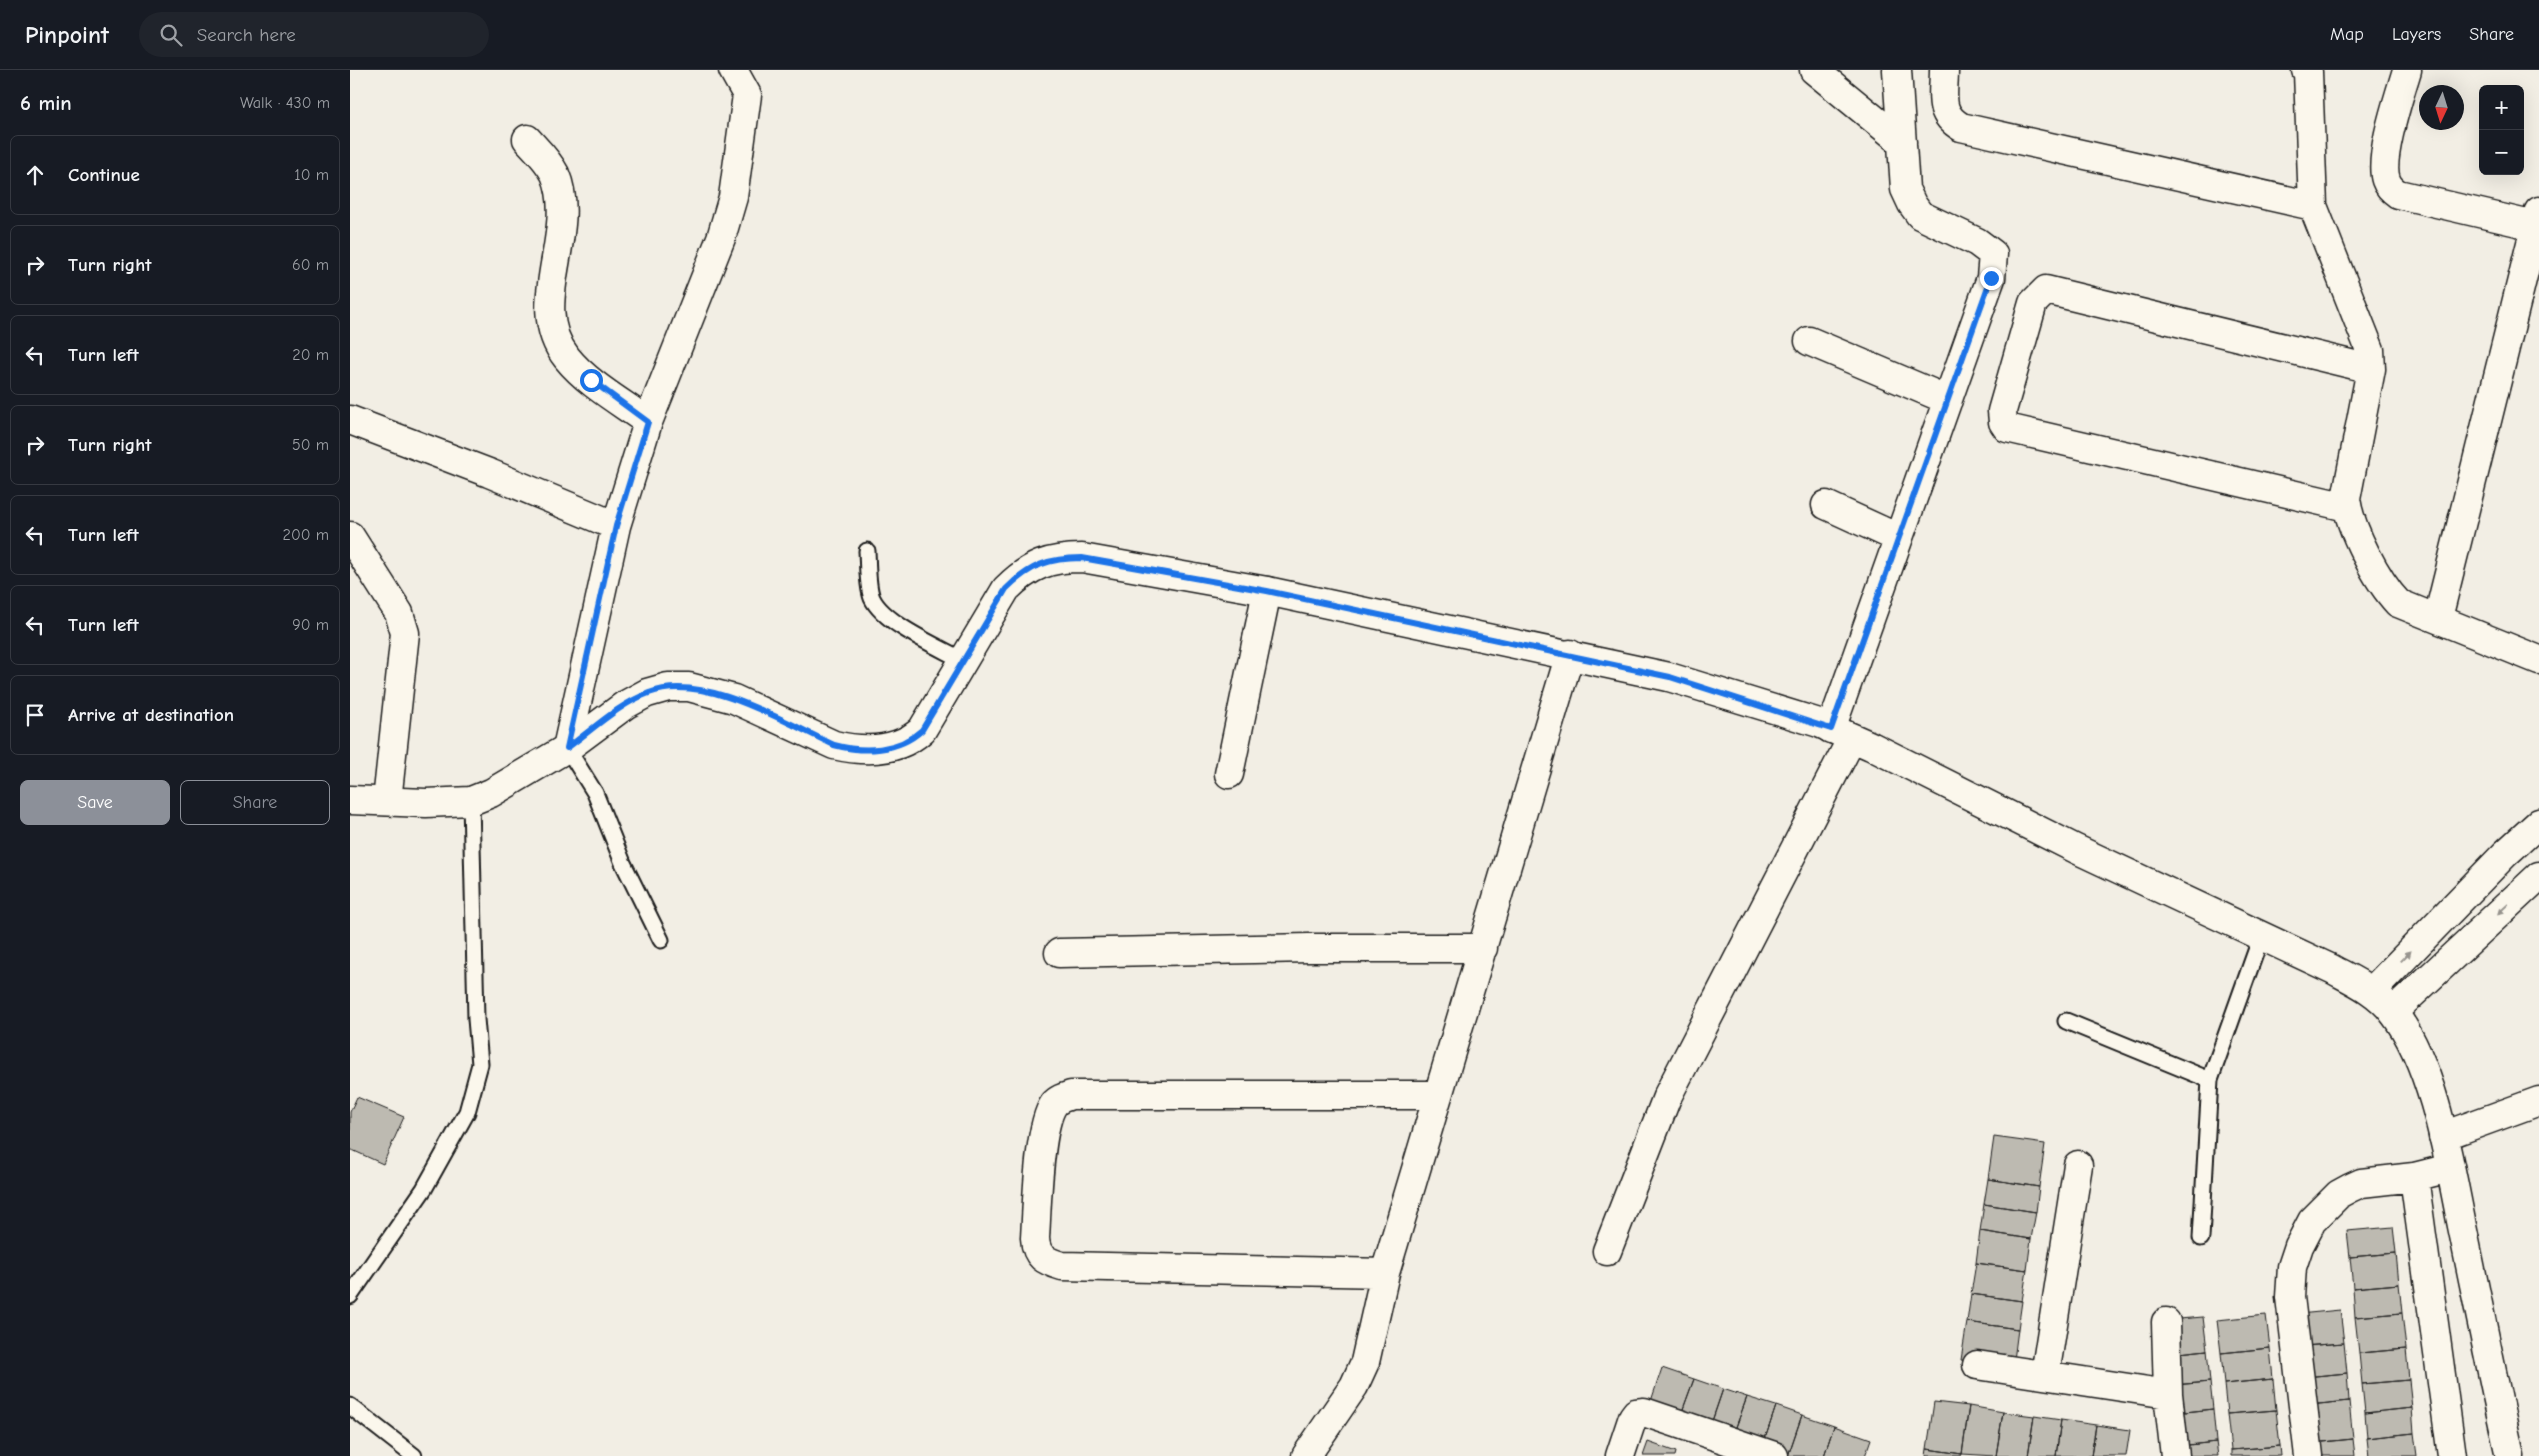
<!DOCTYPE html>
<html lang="en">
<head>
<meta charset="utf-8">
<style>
	:root { --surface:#171b24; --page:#20242c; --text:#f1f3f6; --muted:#9ea1a6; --line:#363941; --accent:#8c9099 }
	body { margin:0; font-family:"Comic Neue",sans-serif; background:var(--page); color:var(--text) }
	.controls { position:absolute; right:15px; top:15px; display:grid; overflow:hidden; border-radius:8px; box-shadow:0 5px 20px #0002 }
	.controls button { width:45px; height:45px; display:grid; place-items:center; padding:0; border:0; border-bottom:1px solid var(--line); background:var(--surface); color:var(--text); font:25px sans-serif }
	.compass { position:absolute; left:2069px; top:15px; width:45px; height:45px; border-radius:50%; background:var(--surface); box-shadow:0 5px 20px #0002; rotate:184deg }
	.stop { position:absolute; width:15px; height:15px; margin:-11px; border:4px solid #1a73e8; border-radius:50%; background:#fff }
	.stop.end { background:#1a73e8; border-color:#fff; box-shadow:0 1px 5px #0008 }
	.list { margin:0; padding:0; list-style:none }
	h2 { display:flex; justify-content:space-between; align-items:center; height:65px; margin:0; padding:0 20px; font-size:21px }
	h2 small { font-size:16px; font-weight:400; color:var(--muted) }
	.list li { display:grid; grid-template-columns:32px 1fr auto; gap:15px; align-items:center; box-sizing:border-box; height:80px; margin:0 10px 10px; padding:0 10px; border:1px solid var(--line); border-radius:8px }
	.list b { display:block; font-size:19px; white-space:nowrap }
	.list em { font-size:16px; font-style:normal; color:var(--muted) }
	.actions { display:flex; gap:10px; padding:15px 20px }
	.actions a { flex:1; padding:11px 0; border:1px solid var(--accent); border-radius:8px; text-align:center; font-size:18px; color:var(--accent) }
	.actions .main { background:var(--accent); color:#fff }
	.icon { flex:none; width:28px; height:28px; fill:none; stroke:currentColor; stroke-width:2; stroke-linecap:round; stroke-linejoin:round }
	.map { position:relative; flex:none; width:2189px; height:1386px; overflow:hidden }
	header { display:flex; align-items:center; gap:30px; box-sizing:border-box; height:70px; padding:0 25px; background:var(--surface); border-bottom:1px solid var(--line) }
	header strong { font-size:24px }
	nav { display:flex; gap:28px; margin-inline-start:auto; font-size:18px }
	.search { width:350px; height:45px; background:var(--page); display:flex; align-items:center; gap:12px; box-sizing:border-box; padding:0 18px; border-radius:28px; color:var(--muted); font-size:19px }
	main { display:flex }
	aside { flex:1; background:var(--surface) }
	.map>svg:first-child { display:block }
	.building { fill:#bdbab1; stroke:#1c1c1c }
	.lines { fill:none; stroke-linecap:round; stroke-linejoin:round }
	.lane-casing { stroke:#1c1c1c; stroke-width:19 }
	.street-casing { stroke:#1c1c1c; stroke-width:31 }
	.secondary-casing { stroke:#1c1c1c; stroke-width:31 }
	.lane { stroke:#fbf7ec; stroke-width:15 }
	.street { stroke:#fbf7ec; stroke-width:28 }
	.secondary { stroke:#fbf7ec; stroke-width:28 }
	.oneway { fill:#97948e }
	.route { stroke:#1a73e8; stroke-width:6 }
</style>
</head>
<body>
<header>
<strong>Pinpoint</strong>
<div class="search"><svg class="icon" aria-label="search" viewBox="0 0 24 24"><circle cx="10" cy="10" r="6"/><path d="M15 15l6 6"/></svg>Search here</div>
<nav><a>Map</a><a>Layers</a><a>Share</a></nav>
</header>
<main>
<aside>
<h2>6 min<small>Walk · 430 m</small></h2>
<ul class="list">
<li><svg class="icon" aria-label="ahead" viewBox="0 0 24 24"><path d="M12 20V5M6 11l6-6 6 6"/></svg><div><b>Continue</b></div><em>10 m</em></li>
<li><svg class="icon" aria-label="right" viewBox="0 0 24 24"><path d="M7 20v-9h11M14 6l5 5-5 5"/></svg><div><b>Turn right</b></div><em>60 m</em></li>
<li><svg class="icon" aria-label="left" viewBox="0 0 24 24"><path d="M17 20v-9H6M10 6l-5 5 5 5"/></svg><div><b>Turn left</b></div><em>20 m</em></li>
<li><svg class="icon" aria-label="right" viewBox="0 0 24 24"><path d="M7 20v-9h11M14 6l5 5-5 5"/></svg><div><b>Turn right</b></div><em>50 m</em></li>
<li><svg class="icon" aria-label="left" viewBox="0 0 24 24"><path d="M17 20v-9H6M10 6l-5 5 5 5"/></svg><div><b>Turn left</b></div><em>200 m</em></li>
<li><svg class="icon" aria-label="left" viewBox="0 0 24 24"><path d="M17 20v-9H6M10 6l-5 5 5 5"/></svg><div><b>Turn left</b></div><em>90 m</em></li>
<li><svg class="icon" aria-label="arrive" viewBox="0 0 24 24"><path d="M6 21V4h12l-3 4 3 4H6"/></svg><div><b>Arrive at destination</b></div></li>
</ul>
<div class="actions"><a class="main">Save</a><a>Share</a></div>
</aside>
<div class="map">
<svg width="2189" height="1386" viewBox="0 0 2189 1386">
	<rect width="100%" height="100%" fill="#f2eee4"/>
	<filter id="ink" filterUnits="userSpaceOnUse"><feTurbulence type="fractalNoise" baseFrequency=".02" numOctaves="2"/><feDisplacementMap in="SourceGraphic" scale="10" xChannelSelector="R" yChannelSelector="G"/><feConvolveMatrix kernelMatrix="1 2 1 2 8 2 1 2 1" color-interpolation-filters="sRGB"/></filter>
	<g filter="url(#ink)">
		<!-- building -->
		<path class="building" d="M7,1027L54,1047L33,1094L0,1079V1042Z
			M1644,1067L1695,1074L1689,1117L1638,1109Z
			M1638,1109L1689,1117L1686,1142L1634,1134Z
			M1634,1134L1686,1142L1681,1169L1630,1161Z
			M2043,1157L2046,1183L2000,1187L1997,1161Z
			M1630,1161L1681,1169L1677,1200L1626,1193Z
			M2046,1183L2049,1214L2003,1218L2000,1187Z
			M1626,1193L1677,1200L1672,1231L1621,1224Z
			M2049,1214L2052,1243L2005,1247L2003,1218Z
			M1621,1224L1672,1231L1668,1259L1617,1252Z
			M1990,1240L1994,1273L1953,1276L1949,1244Z
			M2052,1243L2056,1279L2009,1283L2005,1247Z
			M1916,1245L1920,1278L1871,1283L1867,1250Z
			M1853,1247L1857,1280L1820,1284L1817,1250Z
			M1617,1252L1668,1259L1663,1298L1611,1290Z
			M1994,1273L1997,1303L1955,1307L1953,1276Z
			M1920,1278L1923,1309L1874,1314L1871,1283Z
			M2056,1279L2059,1310L2012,1314L2009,1283Z
			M1857,1280L1860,1312L1823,1315L1820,1284Z
			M1312,1298L1344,1309L1329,1350L1298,1340Z
			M1997,1303L1999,1331L1959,1335L1955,1307Z
			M1344,1309L1373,1319L1359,1360L1329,1350Z
			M1923,1309L1926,1340L1877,1344L1874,1314Z
			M2059,1310L2062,1338L2015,1343L2012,1314Z
			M1860,1312L1863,1339L1826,1343L1823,1315Z
			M1373,1319L1397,1327L1382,1368L1359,1360Z
			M1397,1327L1426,1336L1412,1378L1382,1368Z
			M1999,1331L2003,1369L1963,1373L1959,1335Z
			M1584,1332L1619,1336L1612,1384L1577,1379Z
			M1426,1336L1452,1345L1438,1386L1412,1378Z
			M1619,1336L1653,1342L1646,1386L1612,1384Z
			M2062,1338L2064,1363L2017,1368L2015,1343Z
			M1863,1339L1866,1372L1829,1376L1826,1343Z
			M1926,1340L1930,1376L1881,1380L1877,1344Z
			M1653,1342L1684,1346L1678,1386H1646Z
			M1452,1345L1484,1356L1474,1386H1438Z
			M1684,1346L1711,1350L1706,1386H1678Z
			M1711,1350L1746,1355L1741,1386H1706Z
			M1746,1355L1780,1360L1776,1386H1741Z
			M1484,1356L1521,1369L1515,1386H1474Z
			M2064,1363L2067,1386H2019L2017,1368Z
			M2003,1369L2005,1386H1964L1963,1373Z
			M1298,1372L1326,1382L1325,1386H1293Z
			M1866,1372L1868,1386H1830L1829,1376Z
			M1930,1376L1931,1386H1881V1380Z
			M1577,1379L1612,1384L1611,1386H1576Z"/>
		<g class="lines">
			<!-- lane casing -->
			<g class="lane-casing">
				<path id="lane" d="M517,481C518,495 517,515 522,528C534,554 589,577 614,591
					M217,678L245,723L273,793L311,870
					M1716,951L1860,1010
					M1851,1168L1860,1010L1911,867
					M0,1226L74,1119L117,1042L130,994L126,949L121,731
					M0,1336L64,1386"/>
			</g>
			<!-- street casing -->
			<g class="street-casing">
				<path id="street" d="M1464,0L1552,72
					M1594,0C1594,25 1587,43 1611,57L1963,136
					M1956,0L1958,2L1963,136L2020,280L2021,299L1996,429C2000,459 2027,511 2048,533L2189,590
					M2057,0C2050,24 2028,87 2036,110C2038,116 2042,120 2048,124L2185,156
					M177,69C187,80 198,90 205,104C230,163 174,235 217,288C238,314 271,332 298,352
					M1459,271L1598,330
					M0,350L139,403L266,456
					M1476,435L1548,468
					M1997,437L1657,358L1653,352L1652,341L1683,233L1696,220L2021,299
					M0,466L49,543L55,563L37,731
					M2088,548L2189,141
					M1481,659L1641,208L1643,184L1627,172L1570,145L1562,134L1555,119L1547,0
					M217,678L266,456L298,352L371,168L383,127L397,25L383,0
					M879,704L917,521
					M709,883L959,878H1133
					M2022,921L2155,784L2189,753
					M2043,942L2189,806
					M2093,1066L2189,1031
					M2064,1107L2102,1386
					M1257,1181L1317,1027L1502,668
					M1035,1203L712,1196C695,1191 686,1187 685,1168C687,1139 688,1056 704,1034C708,1029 715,1027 721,1025H1088
					M1816,1252L1818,1324L1825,1386
					M1627,1295L1818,1324
					M1695,1305L1728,1095
					M956,1386L1004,1316L1015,1292L1035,1203L1220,584
					M1270,1386L1283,1347L1286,1343L1294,1342L1424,1386
					M1959,1386L1940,1227L1942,1197L1949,1176L1962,1151L1989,1124L2000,1118L2011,1113L2064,1107L2100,1098"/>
			</g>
			<!-- secondary casing -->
			<g class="secondary-casing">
				<path id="secondary" d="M0,730L76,733L121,731L141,723L217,678L275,635L297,623L318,617H339L384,629L484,675C514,682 548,682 572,660L656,519C680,495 699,488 732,488L917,521L1319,607L1469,653L1521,676L1726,779L1982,899C2004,911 2027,921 2043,942C2084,995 2099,1091 2112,1156C2128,1233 2143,1310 2160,1386"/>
			</g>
			<!-- lane -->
			<use href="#lane" class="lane"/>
			<!-- street -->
			<use href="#street" class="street"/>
			<!-- secondary -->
			<use href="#secondary" class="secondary"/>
		</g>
		<!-- one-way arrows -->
		<defs><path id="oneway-solid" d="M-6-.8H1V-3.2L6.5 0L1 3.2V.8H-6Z" transform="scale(1.25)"/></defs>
		<g class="oneway">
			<use href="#oneway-solid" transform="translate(2153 839) rotate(137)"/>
			<use href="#oneway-solid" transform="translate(2056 886) rotate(-46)"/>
		</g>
	</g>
	<g class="lines" filter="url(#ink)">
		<!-- route -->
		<path class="route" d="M241,310L298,352L266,456L217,678C243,659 269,634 299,623C354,602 434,652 484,675C514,683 548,682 572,660L656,519C680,495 699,488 732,488L917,521L1320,607L1481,659L1641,208"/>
	</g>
</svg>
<div class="controls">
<button>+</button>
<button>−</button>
</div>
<svg class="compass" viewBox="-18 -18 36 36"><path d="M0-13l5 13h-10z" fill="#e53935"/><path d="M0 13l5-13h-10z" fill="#9ea1a6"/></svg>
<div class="stop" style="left:241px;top:310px"></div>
<div class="stop end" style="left:1641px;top:208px"></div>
</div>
</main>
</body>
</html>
